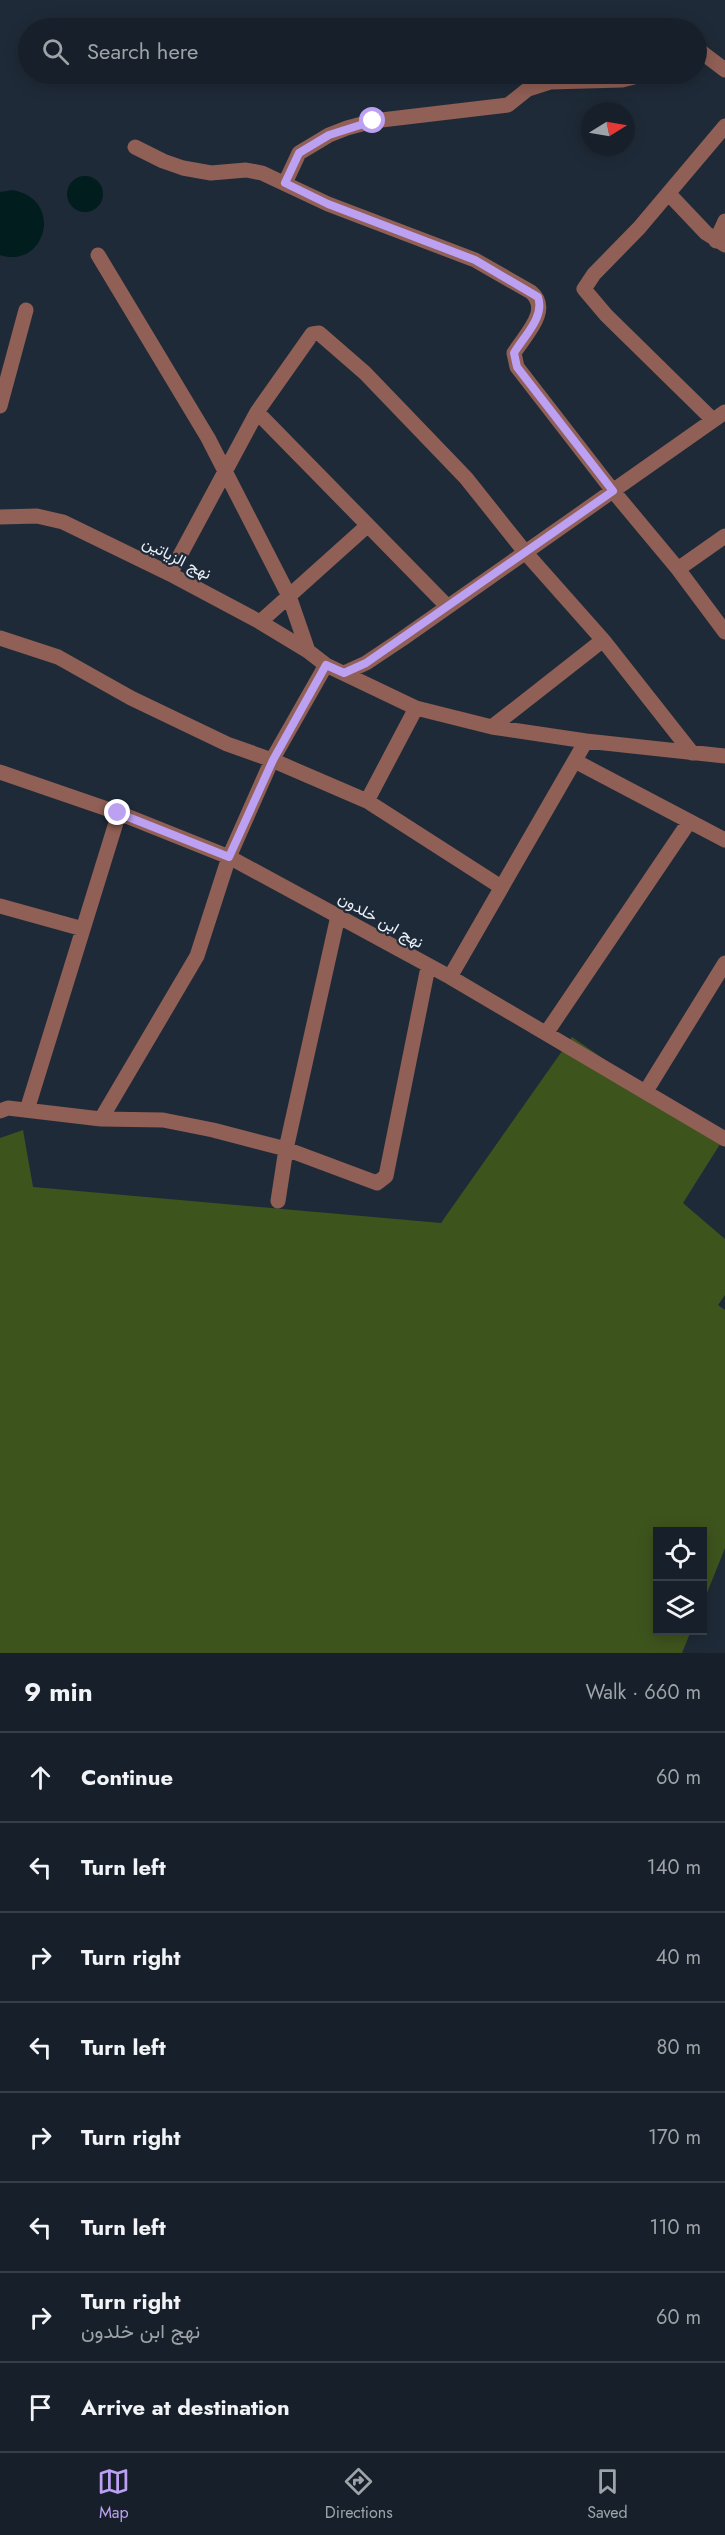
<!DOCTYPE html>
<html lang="en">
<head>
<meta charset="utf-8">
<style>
	:root { --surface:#17202a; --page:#242d36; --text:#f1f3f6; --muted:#9ea3a8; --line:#363e47; --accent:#bca0f2 }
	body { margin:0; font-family:Jost,Vazirmatn,sans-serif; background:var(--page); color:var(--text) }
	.controls { position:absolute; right:18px; bottom:18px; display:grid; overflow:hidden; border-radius:0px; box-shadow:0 3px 15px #0003 }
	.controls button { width:54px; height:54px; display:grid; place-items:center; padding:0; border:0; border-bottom:2px solid var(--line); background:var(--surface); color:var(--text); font:30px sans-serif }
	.compass { position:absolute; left:581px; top:102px; width:54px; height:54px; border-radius:50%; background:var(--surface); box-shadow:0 3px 15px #0003; rotate:79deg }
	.stop { position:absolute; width:18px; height:18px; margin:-14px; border:4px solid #bca0f2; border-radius:50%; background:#fff }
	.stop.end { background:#bca0f2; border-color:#fff; box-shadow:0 2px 6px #0008 }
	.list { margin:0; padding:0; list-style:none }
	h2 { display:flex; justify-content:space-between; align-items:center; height:78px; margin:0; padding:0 24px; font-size:26px }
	h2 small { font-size:20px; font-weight:400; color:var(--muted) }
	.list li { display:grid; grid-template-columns:39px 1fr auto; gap:18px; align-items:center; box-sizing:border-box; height:90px; padding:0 24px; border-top:2px solid var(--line) }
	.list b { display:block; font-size:22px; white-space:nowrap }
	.list p { margin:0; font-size:20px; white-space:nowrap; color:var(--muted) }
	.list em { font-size:20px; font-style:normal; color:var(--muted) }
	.icon { flex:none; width:33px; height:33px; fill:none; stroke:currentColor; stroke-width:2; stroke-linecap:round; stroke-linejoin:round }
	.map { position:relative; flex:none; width:725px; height:1653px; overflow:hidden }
	.search { position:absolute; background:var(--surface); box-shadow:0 3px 15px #0003; left:18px; right:18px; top:18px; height:66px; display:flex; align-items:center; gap:15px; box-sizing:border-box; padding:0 21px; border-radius:33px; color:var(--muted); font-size:22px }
	.sheet { height:798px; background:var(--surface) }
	nav { display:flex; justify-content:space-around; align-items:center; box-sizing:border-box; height:84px; border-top:2px solid var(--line); background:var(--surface); font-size:16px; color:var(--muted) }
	nav a { display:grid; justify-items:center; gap:3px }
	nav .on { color:var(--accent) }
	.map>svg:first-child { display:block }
	.green { fill:#3e541d }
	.water { fill:#011d1e }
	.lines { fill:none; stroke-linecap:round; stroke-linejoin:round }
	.minor { stroke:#905f55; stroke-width:15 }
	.route { stroke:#bca0f2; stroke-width:8 }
	.labels { text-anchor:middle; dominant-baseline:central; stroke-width:4.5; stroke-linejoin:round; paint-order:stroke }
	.street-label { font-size:16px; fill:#e9f0f9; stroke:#1f2a38 }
</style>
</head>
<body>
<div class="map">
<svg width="725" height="1653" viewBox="0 0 725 1653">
	<rect width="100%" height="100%" fill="#1f2a38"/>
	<!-- green -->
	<path class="green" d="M572,1037L722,1141L683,1203L725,1239V1295L718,1305L725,1310V1548L703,1603L702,1532H658V1630L691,1631L682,1653H0V1138L23,1130L33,1187L441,1223Z"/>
	<!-- water -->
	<path class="water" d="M67 194a18 18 0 1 1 36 0a18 18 0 1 1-36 0Z
		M13,190C66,201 44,270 0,255V192Z"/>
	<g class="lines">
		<!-- minor -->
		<path class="minor" d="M696,48L725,70
			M135,147L163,161L183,168L211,173L246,170L262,173L328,204L475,260L531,292C552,310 525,335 514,353L517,367L613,491L678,569L725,632
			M285,183L299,153L329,135L347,128L373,121L508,105L528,89L550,82L622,80L634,77L638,74
			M669,194L706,233L725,245
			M716,241L725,221
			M98,255L208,438L289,596L308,651
			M0,406L26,310
			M257,412L447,606
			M712,419L606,315L584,289L594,274L639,228L725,126
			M0,517L37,516L63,522L170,574L260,622L308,651L326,665L416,708L492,727L586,741L725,756
			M678,569L725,536
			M170,574L257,412L312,334L319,333L365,373L466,478L525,552L603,640L692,753
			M260,622L367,526
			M0,638L58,657L131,698L227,744L272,760L367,801L501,887
			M344,673L366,663L402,639L725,412
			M492,727L603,640
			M575,761L725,840
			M0,772L119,813L229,857L450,977L725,1139
			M367,801L416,708
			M0,906L83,929
			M450,977L586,741
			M547,1032L689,822
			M646,1091L725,963
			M27,1110L119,813
			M0,1111L8,1108L101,1119L163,1120L213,1130L286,1149L377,1183L386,1176L428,967
			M101,1119L197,956L229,857L272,760L326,665
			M278,1201L286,1149L338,916"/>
	</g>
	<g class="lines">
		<!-- route -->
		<path class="route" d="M118,813L229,857L273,760L326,665L344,673L366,663L613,491L517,367L514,353C524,336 545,317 538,297L475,260L328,204L285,183L299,153L329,135L373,121"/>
	</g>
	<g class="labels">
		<!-- street labels -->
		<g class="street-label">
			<text transform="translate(177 558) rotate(27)">نهج الزياتين</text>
			<text transform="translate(381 920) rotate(30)">نهج ابن خلدون</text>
		</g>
	</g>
</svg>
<div class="controls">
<button><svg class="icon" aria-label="locate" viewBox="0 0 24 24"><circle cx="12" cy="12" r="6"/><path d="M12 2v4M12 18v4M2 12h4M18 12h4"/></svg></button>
<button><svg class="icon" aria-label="layers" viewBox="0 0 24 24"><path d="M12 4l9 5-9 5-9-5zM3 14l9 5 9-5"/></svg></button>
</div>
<svg class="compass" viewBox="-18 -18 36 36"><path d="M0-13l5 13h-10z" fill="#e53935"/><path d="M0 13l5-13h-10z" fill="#9ea3a8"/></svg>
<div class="stop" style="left:373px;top:121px"></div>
<div class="stop end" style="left:118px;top:813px"></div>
<div class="search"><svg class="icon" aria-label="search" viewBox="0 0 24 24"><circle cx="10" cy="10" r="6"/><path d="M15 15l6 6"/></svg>Search here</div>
</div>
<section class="sheet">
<h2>9 min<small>Walk · 660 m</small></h2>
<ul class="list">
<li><svg class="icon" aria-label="ahead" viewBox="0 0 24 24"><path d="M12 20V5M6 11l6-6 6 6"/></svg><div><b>Continue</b></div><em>60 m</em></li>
<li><svg class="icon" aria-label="left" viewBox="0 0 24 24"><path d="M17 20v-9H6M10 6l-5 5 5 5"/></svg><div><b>Turn left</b></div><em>140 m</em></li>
<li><svg class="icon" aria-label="right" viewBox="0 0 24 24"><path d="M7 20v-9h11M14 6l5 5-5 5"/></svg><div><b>Turn right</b></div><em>40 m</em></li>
<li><svg class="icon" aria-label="left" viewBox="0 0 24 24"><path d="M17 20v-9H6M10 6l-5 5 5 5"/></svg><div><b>Turn left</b></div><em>80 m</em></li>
<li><svg class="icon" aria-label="right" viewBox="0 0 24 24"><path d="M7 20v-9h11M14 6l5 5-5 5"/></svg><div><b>Turn right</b></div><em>170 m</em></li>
<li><svg class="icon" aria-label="left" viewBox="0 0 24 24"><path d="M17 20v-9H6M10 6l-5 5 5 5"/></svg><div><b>Turn left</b></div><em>110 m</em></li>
<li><svg class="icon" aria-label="right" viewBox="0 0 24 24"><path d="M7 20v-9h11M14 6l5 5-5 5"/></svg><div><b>Turn right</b><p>نهج ابن خلدون</p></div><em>60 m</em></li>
<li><svg class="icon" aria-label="arrive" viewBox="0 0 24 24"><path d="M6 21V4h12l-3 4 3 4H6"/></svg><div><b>Arrive at destination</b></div></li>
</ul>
</section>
<nav>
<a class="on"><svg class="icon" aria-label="map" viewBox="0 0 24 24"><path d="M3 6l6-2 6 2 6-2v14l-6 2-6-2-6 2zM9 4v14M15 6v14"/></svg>Map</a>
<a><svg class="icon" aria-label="directions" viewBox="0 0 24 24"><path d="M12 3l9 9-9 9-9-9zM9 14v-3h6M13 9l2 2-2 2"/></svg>Directions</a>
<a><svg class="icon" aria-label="saved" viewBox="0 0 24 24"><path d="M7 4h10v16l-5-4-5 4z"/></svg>Saved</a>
</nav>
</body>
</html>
